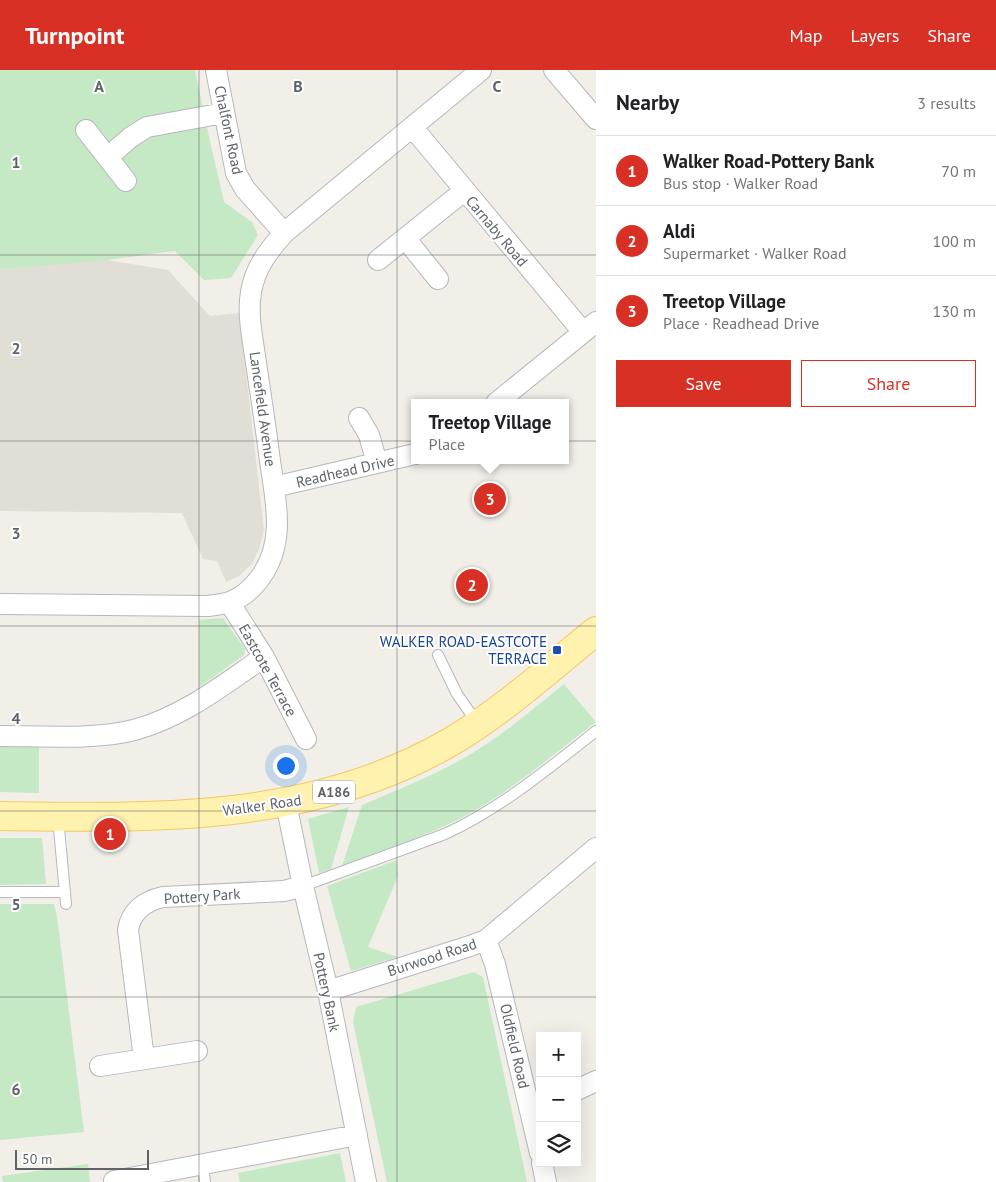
<!DOCTYPE html>
<html lang="en">
<head>
<meta charset="utf-8">
<style>
	:root { --surface:#fff; --page:#f2f2f2; --text:#202124; --muted:#757577; --line:#e0e0e0; --accent:#d93025 }
	body { margin:0; font-family:"PT Sans",sans-serif; background:var(--page); color:var(--text) }
	.controls { position:absolute; right:15px; bottom:15px; display:grid; overflow:hidden; border-radius:0px; box-shadow:0 5px 20px #0002 }
	.controls button { width:45px; height:45px; display:grid; place-items:center; padding:0; border:0; border-bottom:1px solid var(--line); background:var(--surface); color:var(--text); font:25px sans-serif }
	.scale { position:absolute; left:15px; bottom:12px; width:134px; box-sizing:border-box; padding-left:5px; border:2px solid #5f6368; border-top:0; font-size:14px; line-height:18px; white-space:nowrap; color:#5f6368; -webkit-text-stroke:4px #fff; paint-order:stroke }
	.you { position:absolute; left:285px; top:695px; width:18px; height:18px; margin:-12px; border:4px solid #fff; border-radius:50%; background:#1a73e8; box-shadow:0 0 0 8px #1a73e833 }
	.badge { display:grid; place-items:center; width:32px; height:32px; border-radius:50%; background:var(--accent); color:#fff; font-size:16px; font-weight:700 }
	.pin { position:absolute; translate:-50% -50%; border:2px solid #fff; box-shadow:0 1px 5px #0006 }
	.popup { position:absolute; left:411px; top:329px; width:158px; height:65px; box-sizing:border-box; display:grid; place-content:center; border-radius:0px; background:var(--surface); filter:drop-shadow(0 1px 4px #0005); font-size:16px; white-space:nowrap; color:var(--muted) }
	.popup b { font-size:19px; color:var(--text) }
	.popup::after { content:''; position:absolute; left:50%; top:100%; margin-left:-10px; border:10px solid transparent; border-top-color:var(--surface) }
	.list { margin:0; padding:0; list-style:none }
	h2 { display:flex; justify-content:space-between; align-items:center; height:65px; margin:0; padding:0 20px; font-size:21px }
	h2 small { font-size:16px; font-weight:400; color:var(--muted) }
	.list li { display:grid; grid-template-columns:32px 1fr auto; gap:15px; align-items:center; box-sizing:border-box; height:70px; padding:0 20px; border-top:1px solid var(--line) }
	.list b { display:block; font-size:19px; white-space:nowrap }
	.list p { margin:0; font-size:16px; white-space:nowrap; color:var(--muted) }
	.list em { font-size:16px; font-style:normal; color:var(--muted) }
	.actions { display:flex; gap:10px; padding:15px 20px }
	.actions a { flex:1; padding:11px 0; border:1px solid var(--accent); border-radius:0px; text-align:center; font-size:18px; color:var(--accent) }
	.actions .main { background:var(--accent); color:#fff }
	.icon { flex:none; width:28px; height:28px; fill:none; stroke:currentColor; stroke-width:2; stroke-linecap:round; stroke-linejoin:round }
	.map { position:relative; flex:none; width:596px; height:1112px; overflow:hidden }
	header { display:flex; align-items:center; gap:30px; box-sizing:border-box; height:70px; padding:0 25px; background:var(--accent); color:#fff }
	header strong { font-size:24px }
	nav { display:flex; gap:28px; margin-inline-start:auto; font-size:18px }
	main { display:flex }
	aside { flex:1; background:var(--surface) }
	.map>svg:first-child { display:block }
	.education { fill:#e1ded6 }
	.green { fill:#c5e8c5 }
	.lines { fill:none; stroke-linecap:round; stroke-linejoin:round }
	.service-casing { stroke:#b5b8bc; stroke-width:12 }
	.minor-casing { stroke:#b5b8bc; stroke-width:22 }
	.primary-casing { stroke:#f2c960; stroke-width:30 }
	.service { stroke:#fff; stroke-width:10 }
	.minor { stroke:#fff; stroke-width:20 }
	.primary { stroke:#fff2af; stroke-width:28 }
	.grid { fill:none; stroke:#5f6368; stroke-width:1; stroke-opacity:0.55 }
	.transit-dot { fill:#1a4fb4; stroke:#fff; stroke-width:2 }
	.labels { text-anchor:middle; dominant-baseline:central; stroke-width:4; stroke-linejoin:round; paint-order:stroke }
	.shield { fill:#fff; stroke:#8f9295; stroke-width:1 }
	.shield-label { font-size:14px; font-weight:bold; fill:#5f6368 }
	.street-label { font-size:15px; fill:#5f6368; stroke:#fff }
	.transit-label { font-size:15px; fill:#164399; stroke:#fff; text-anchor:end }
	.grid-label { font-size:16px; text-anchor:middle; font-weight:bold; fill:#5f6368; stroke:#fff; stroke-width:4; stroke-linejoin:round; paint-order:stroke }
</style>
</head>
<body>
<header>
<strong>Turnpoint</strong>
<nav><a>Map</a><a>Layers</a><a>Share</a></nav>
</header>
<main>
<div class="map">
<svg width="596" height="1112" viewBox="0 0 596 1112">
	<rect width="100%" height="100%" fill="#f1efe8"/>
	<!-- education -->
	<path class="education" d="M107,190L168,200L210,246L239,243L264,460L259,479L252,494L239,506L226,512L217,491L203,489L182,443L0,441V199Z"/>
	<!-- green -->
	<path class="green" d="M0,0H195L209,67L224,132L252,152L258,165L231,208L204,210L175,181L91,192L0,199Z
		M223,548L245,579L244,585L199,617V550Z
		M564,614L596,652C549,687 503,729 449,754C414,770 378,782 342,796L362,735C397,720 433,706 466,687C501,667 533,639 564,614Z
		M0,674H39V723L0,722Z
		M349,737L331,799L319,803L308,749Z
		M0,768H42L46,814L0,815Z
		M397,790L398,806L368,877L398,887L351,901L327,816Z
		M0,834H54L57,846L84,1062L0,1070Z
		M474,902L483,907L527,1112H387L353,952L356,937Z
		M340,1083L346,1112H240L238,1103Z
		M88,1094L90,1112H3L2,1106Z"/>
	<g class="lines">
		<!-- service casing -->
		<g class="service-casing">
			<path id="service" d="M438,585L457,624L478,654
				M58,748L66,834
				M303,816L445,764C501,738 548,699 596,661
				M0,822H64
				M203,1095L205,1112"/>
		</g>
		<!-- minor casing -->
		<g class="minor-casing">
			<path id="minor" d="M216,0L236,103L245,119L284,163
				M554,0L596,49
				M413,58L583,262
				M86,60L126,111
				M108,87L131,67L147,57L224,43
				M405,168L438,209
				M378,190L464,121
				M496,333L596,252
				M359,348L369,365L377,393
				M274,417L415,384
				M229,532L264,587L306,669
				M0,534L208,536C215,535 224,534 230,532C243,527 252,519 260,508C286,473 276,432 270,391C266,359 261,326 256,293C253,270 247,245 251,222C255,198 268,181 284,163L481,0
				M0,666C40,666 96,670 134,660C183,647 223,615 264,587
				M286,733L303,816L328,921L366,1112
				M486,870L495,894L540,1083
				M328,921L470,876L486,870L596,778
				M144,989L128,860C131,841 145,831 163,827L284,821L303,816
				M100,996L197,981
				M577,1020L596,1011
				M542,1093L546,1112
				M114,1111L357,1065"/>
		</g>
		<!-- primary casing -->
		<g class="primary-casing">
			<path id="primary" d="M0,746C155,748 313,753 452,671C504,640 549,599 596,561"/>
		</g>
		<!-- service -->
		<use href="#service" class="service"/>
		<!-- minor -->
		<use href="#minor" class="minor"/>
		<!-- primary -->
		<use href="#primary" class="primary"/>
	</g>
	<!-- grid -->
	<path class="grid" d="M199,0V1112M397,0V1112M0,185H596M0,371H596M0,556H596M0,741H596M0,927H596"/>
	<!-- markers -->
	<rect class="transit-dot" x="552" y="575" width="10" height="10" rx="2.5"/>
	<g class="labels">
		<!-- shield labels -->
		<rect class="shield" x="313" y="710.5" width="42" height="23" rx="4"/>
		<g class="shield-label">
			<text x="334" y="722">A186</text>
		</g>
		<!-- street labels -->
		<g class="street-label">
			<text transform="translate(229 60) rotate(78)">Chalfont Road</text>
			<text transform="translate(497 161) rotate(50)">Carnaby Road</text>
			<text transform="translate(263 339) rotate(82)">Lancefield Avenue</text>
			<text transform="translate(345 401) rotate(-13)">Readhead Drive</text>
			<text transform="translate(268 600) rotate(61)">Eastcote Terrace</text>
			<text transform="translate(262 735) rotate(-8)">Walker Road</text>
			<text transform="translate(202 826) rotate(-4)">Pottery Park</text>
			<text transform="translate(432 887) rotate(-18)">Burwood Road</text>
			<text transform="translate(327 922) rotate(78)">Pottery Bank</text>
			<text transform="translate(515 976) rotate(77)">Oldfield Road</text>
		</g>
		<!-- transit labels -->
		<g class="transit-label">
			<text x="547" y="571">WALKER ROAD-EASTCOTE<tspan x="547" dy="17">TERRACE</tspan></text>
		</g>
	</g>
	<g class="grid-label">
		<text x="99" y="22">A</text>
		<text x="298" y="22">B</text>
		<text x="497" y="22">C</text>
		<text x="16" y="98">1</text>
		<text x="16" y="284">2</text>
		<text x="16" y="469">3</text>
		<text x="16" y="654">4</text>
		<text x="16" y="840">5</text>
		<text x="16" y="1025">6</text>
	</g>
</svg>
<div class="controls">
<button>+</button>
<button>−</button>
<button><svg class="icon" aria-label="layers" viewBox="0 0 24 24"><path d="M12 4l9 5-9 5-9-5zM3 14l9 5 9-5"/></svg></button>
</div>
<div class="scale">50 m</div>
<div class="you"></div>
<div class="pin badge" style="left:110px;top:764px">1</div>
<div class="pin badge" style="left:472px;top:515px">2</div>
<div class="pin badge" style="left:490px;top:429px">3</div>
<div class="popup"><b>Treetop Village</b>Place</div>
</div>
<aside>
<h2>Nearby<small>3 results</small></h2>
<ul class="list">
<li><span class="badge">1</span><div><b>Walker Road-Pottery Bank</b><p>Bus stop · Walker Road</p></div><em>70 m</em></li>
<li><span class="badge">2</span><div><b>Aldi</b><p>Supermarket · Walker Road</p></div><em>100 m</em></li>
<li><span class="badge">3</span><div><b>Treetop Village</b><p>Place · Readhead Drive</p></div><em>130 m</em></li>
</ul>
<div class="actions"><a class="main">Save</a><a>Share</a></div>
</aside>
</main>
</body>
</html>
